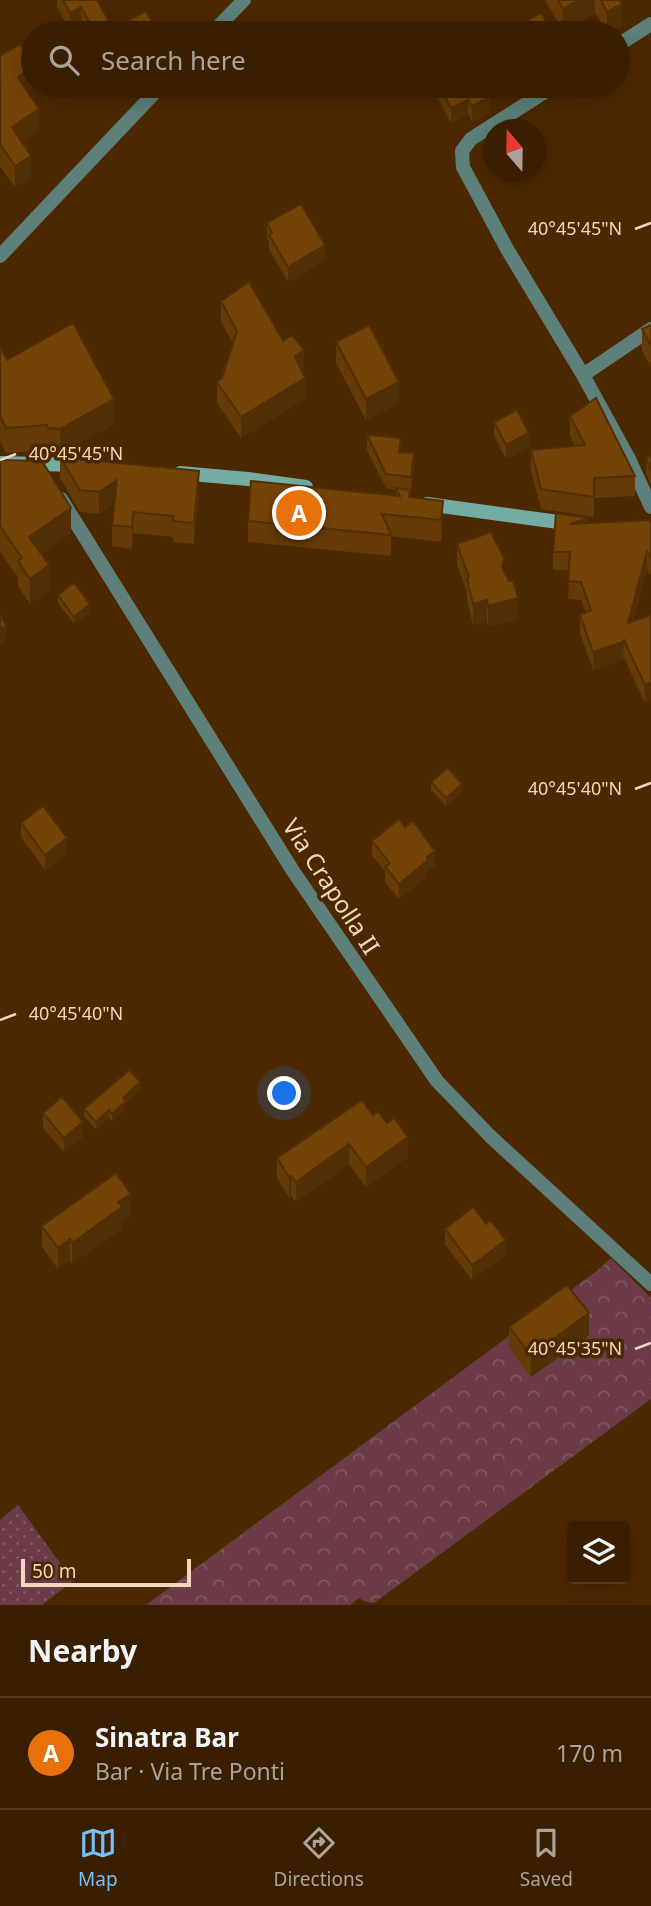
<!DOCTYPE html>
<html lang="en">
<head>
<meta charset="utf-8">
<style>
	:root { --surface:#391e00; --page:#442b0f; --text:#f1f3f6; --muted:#aba299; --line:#533c22; --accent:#78bff7 }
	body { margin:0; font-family:"Noto Sans",sans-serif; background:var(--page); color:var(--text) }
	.controls { position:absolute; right:21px; bottom:21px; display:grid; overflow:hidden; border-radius:7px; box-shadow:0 4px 18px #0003 }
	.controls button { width:63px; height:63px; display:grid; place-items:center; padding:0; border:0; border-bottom:2px solid var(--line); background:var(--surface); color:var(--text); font:35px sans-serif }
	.compass { position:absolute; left:483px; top:119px; width:63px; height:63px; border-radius:50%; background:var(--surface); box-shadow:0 4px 18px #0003; rotate:340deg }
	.scale { position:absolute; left:21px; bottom:18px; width:170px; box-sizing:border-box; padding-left:7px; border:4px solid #f3d6bd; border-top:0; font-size:19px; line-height:24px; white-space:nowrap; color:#f3d6bd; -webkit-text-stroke:5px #4c2800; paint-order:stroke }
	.you { position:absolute; left:285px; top:1094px; width:24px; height:24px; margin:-18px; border:5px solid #fff; border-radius:50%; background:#1a73e8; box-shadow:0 0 0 10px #1a73e833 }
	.badge { display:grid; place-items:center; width:46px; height:46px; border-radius:50%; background:var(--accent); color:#fff; font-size:23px; font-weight:700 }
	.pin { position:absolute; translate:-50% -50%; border:4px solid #fff; box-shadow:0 2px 7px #0006 }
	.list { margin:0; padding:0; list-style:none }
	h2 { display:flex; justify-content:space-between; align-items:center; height:91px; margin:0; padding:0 28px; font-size:30px }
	h2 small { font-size:23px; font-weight:400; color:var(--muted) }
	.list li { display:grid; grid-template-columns:46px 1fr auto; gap:21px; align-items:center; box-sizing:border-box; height:112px; padding:0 28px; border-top:2px solid var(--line) }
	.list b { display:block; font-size:26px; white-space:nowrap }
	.list p { margin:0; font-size:23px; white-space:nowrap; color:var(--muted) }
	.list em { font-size:23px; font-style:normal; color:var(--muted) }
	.icon { flex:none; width:38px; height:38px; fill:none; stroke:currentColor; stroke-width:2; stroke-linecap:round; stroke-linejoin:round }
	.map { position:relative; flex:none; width:651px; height:1605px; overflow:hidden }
	.search { position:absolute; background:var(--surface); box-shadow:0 4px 18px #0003; left:21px; right:21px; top:21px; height:77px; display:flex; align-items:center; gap:18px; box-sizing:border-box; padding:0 24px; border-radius:38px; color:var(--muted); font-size:26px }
	.sheet { height:203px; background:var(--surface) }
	nav { display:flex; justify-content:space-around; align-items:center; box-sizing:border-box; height:98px; border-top:2px solid var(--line); background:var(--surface); font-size:19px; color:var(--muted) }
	nav a { display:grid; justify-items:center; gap:4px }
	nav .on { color:var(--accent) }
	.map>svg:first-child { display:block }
	.grass { fill:url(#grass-dots) }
	.park { fill:url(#park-crowns) }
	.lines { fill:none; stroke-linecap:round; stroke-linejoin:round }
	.street { stroke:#5d807a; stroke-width:14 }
	.secondary { stroke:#73aca3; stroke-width:14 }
	.wall { fill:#643a06 }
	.shaded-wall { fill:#512f05 }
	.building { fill:#744307; stroke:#512f05; stroke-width:2 }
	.ticks { fill:none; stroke:#f3d6bd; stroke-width:2.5 }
	.labels { text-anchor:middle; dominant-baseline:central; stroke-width:7; stroke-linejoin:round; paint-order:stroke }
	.street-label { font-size:24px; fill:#f3d6bd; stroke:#4c2800 }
	.ticks-label { font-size:18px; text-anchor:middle; fill:#f3d6bd; stroke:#4c2800; stroke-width:7; stroke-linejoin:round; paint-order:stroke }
</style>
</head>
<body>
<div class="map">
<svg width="651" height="1605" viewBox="0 0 651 1605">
	<defs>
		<pattern id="grass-dots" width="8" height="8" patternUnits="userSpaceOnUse" patternTransform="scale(1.75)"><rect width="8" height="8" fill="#6b3c48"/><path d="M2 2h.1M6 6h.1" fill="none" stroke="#815760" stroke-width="1.8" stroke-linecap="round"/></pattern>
		<pattern id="park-crowns" width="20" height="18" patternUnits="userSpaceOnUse" patternTransform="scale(1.75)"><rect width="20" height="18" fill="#6b3c48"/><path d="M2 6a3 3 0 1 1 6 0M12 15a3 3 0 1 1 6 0" fill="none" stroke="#815760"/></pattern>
	</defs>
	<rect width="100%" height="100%" fill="#4c2800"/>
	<!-- grass -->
	<path class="grass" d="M18,1505L73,1581L42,1605H0V1520Z"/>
	<!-- park -->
	<path class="park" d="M611,1258L651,1298V1399L374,1603L366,1602L359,1598L350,1605H146L598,1270Z"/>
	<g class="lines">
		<!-- street -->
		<path class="street" d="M212,33L244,0
			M618,45L651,24
			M554,86L471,139L462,151L463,167L507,249L583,375L628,457L651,507
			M0,256L161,86
			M583,375L651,329
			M61,499L293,871L437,1081L490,1136L651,1284"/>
		<!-- secondary -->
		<path class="secondary" d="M0,463L76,465
			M180,473L248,479L306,487
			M427,504L573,524"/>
	</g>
	<!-- wall -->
	<path class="wall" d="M57,0H97L113,29L155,33H85L81,26L70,31L57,7Z
		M545,0H620L622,26L610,33H607L595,13L563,31Z
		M0,56L33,88L27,92L39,131L22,142L31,177L15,187L0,166Z
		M113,86H135L118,95Z
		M432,86H485L490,112L472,121L468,114L451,123Z
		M267,223L325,260L288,282L269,249V242L267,238Z
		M221,301L283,341L304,371L302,372L305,399L241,438L217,403V382L222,378L233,344L221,322Z
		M651,325V367L642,351V329Z
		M336,342L399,403L366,420L336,363Z
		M0,347L7,360L114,424L60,454L48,453L47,450L6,453L0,441Z
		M570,416L635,476V496L594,498V517L541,509L531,470V450L575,446L570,436Z
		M494,422L529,448L506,459L494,436Z
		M367,435L401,452L414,468L411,492H410V497L443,522L441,542L391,536V556L248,542V521L396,496V490L386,488L367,450Z
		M651,456V485L646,473V458Z
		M60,457L199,492L194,544L173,542V537L133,533L132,549L112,546V525L114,503L99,514L80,512L60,478Z
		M0,460L71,533L41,554L49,591L30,604L18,586V578L0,551Z
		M651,520V576L647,569L633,621L651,615V700L645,703L624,658L623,660L593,670L580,633V615L586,613L581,600L568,599L569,570H553V552L588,523Z
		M457,544L504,570L518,619L488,627L487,622L473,625L467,600V592L457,565Z
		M58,595L90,612L74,624L58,603Z
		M431,782L462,792L446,806L431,790Z
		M399,819L435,866L427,871V876L399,899L385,882V871L372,856V841Z
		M21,823L67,853L45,870L21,837Z
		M140,1090L126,1102V1109L112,1121L109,1118L96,1130L84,1116V1109Z
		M43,1113L83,1137L64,1152L43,1128Z
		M373,1115L408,1157L366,1187L349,1164L296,1202L291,1196L289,1197L277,1178V1158Z
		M131,1215L122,1221V1229L72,1264L70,1260L58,1269L42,1247V1226Z
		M445,1229L506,1255L472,1280L445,1244Z
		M509,1327L589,1335L531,1377L509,1348Z"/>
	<!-- shaded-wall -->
	<path class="shaded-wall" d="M578,0H595V13L563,31V9Z
		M622,4V26L610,33H607V12Z
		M81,7V26L70,31V13Z
		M155,27V33H144Z
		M33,67V88L18,98V77Z
		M118,86H135L118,95Z
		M490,97V112L472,121V106Z
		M468,100V114L451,123V108Z
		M39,109V131L12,148V127Z
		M31,156V177L15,187V166Z
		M325,245V260L288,282V267Z
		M304,350V371L295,377V356Z
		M305,378V399L241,438V417Z
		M399,382V403L366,420V399Z
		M114,399V424L60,454V429Z
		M529,433V448L506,459V445Z
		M414,453V468L411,492V477Z
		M199,471V492L194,544V523Z
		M117,480V501L99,514V492Z
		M443,501V522L441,542V520Z
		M71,508V533L29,562V537Z
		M133,512V533L132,549V527Z
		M588,518V536L570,524Z
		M647,551V569L628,641V623Z
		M49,565V591L30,604V579Z
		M518,598V619L488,627V606Z
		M487,600V622L473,625V604Z
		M90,604V612L74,624V617Z
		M6,625V639L0,644V629Z
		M624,640L623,660L593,670V652Z
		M651,682V700L645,703V685Z
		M462,784V792L446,806V798Z
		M67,838V853L45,870V855Z
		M435,851V866L427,871V857Z
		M427,861V876L399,899V884Z
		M140,1082V1090L126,1102V1109L112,1121V1114L123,1098Z
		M109,1110V1118L96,1130V1122Z
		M83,1122V1137L64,1152V1138Z
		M408,1137V1157L366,1187V1167Z
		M349,1144V1164L296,1202V1182Z
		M291,1176V1196L289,1197V1177Z
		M131,1194V1215L122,1221V1229L72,1264V1243L118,1202Z
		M70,1239V1260L58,1269V1248Z
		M506,1240V1255L472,1280V1265Z
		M589,1313V1335L531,1377V1355Z"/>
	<!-- building -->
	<path class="building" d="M63,0H97L113,29L146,11L155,27L144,33H95L81,7L70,13Z
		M558,0H578L563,9Z
		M601,0H620L622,4L607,12Z
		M541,13L553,33H505Z
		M20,44L33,67L18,77L39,109L12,127L31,156L15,166L0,144V56Z
		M439,86H485L490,97L472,106L468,100L451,108Z
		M301,204L325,245L288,267L269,235L272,233L267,223Z
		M249,282L283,341L292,335L304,350L295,356L305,378L241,417L217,382L222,378L237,331L221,301Z
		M73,323L114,399L60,429L48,428L47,425L6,428L0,416V347L7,360Z
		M369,325L399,382L366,399L336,342Z
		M651,325V346L642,329Z
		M596,398L635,476L594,478V497L541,489L531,450L585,445L570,416Z
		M517,410L529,433L506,445L494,422Z
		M367,435L401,438L399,452L414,453L411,477L386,474Z
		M651,456V471L646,458Z
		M60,457L199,471L194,523L173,521L174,516L133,512L132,527L112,525L117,480L99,492L80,490Z
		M0,460L42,461L71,508L29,537L49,565L30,579L18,561L22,558L0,526Z
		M251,481L400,496L396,488L410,490L409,497L443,501L441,520L382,514L391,535L248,521Z
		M556,513L588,518L570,524L651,520V558L647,551L628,623L651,615V682L645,685L624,640L623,642L593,652L580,615L591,610L581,582L568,581L570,552H553Z
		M491,532L504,558L502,567L509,581H513L518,598L488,606L487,600L473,604L467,579L469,577L457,544Z
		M74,583L90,604L74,617L58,595Z
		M0,616L6,625L0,629Z
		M448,768L462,784L446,798L431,782Z
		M43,806L67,838L45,855L21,823Z
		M399,819L405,827L413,821L435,851L427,857V861L399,884L385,867L390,863L372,841Z
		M129,1070L140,1082L123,1098L126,1101L112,1114L109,1110L96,1122L84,1109Z
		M62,1097L83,1122L64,1138L43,1113Z
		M362,1100L373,1115L378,1111L387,1123L394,1118L408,1137L366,1167L349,1144L296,1182L291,1176L289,1177L277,1158Z
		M116,1173L131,1194L118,1202L122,1207L72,1243L70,1239L58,1248L42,1226Z
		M473,1207L486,1224L490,1220L506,1240L472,1265L445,1229Z
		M567,1285L589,1313L531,1355L509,1327Z"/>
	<!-- ticks -->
	<path class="ticks" d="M635,229L651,223M0,460L16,454M635,789L651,783M0,1020L16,1014M635,1349L651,1343"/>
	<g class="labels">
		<!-- street labels -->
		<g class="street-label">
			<text transform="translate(332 886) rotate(57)">Via Crapolla II</text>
		</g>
	</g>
	<g class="ticks-label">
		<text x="575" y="235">40°45'45"N</text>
		<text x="76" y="460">40°45'45"N</text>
		<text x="575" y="795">40°45'40"N</text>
		<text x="76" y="1020">40°45'40"N</text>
		<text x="575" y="1355">40°45'35"N</text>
	</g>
</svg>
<div class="controls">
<button><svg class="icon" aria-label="layers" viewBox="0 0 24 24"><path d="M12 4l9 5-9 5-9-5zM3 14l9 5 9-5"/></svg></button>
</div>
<svg class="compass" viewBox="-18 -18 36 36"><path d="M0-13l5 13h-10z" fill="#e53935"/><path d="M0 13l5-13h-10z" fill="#aba299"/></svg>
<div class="scale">50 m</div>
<div class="you"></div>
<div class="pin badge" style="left:299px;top:513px;background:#e8710a">A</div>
<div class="search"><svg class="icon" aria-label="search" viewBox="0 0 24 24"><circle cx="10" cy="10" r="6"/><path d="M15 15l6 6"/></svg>Search here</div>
</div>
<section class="sheet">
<h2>Nearby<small></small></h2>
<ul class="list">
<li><span class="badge" style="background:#e8710a">A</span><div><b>Sinatra Bar</b><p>Bar · Via Tre Ponti</p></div><em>170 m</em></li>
</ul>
</section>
<nav>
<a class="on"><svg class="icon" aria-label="map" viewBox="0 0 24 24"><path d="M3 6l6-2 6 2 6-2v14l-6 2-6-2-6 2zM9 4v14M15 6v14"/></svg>Map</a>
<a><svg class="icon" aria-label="directions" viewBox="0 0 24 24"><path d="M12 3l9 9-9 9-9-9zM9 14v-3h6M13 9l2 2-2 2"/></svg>Directions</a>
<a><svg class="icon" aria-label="saved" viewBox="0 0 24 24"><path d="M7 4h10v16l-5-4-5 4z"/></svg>Saved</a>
</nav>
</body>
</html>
